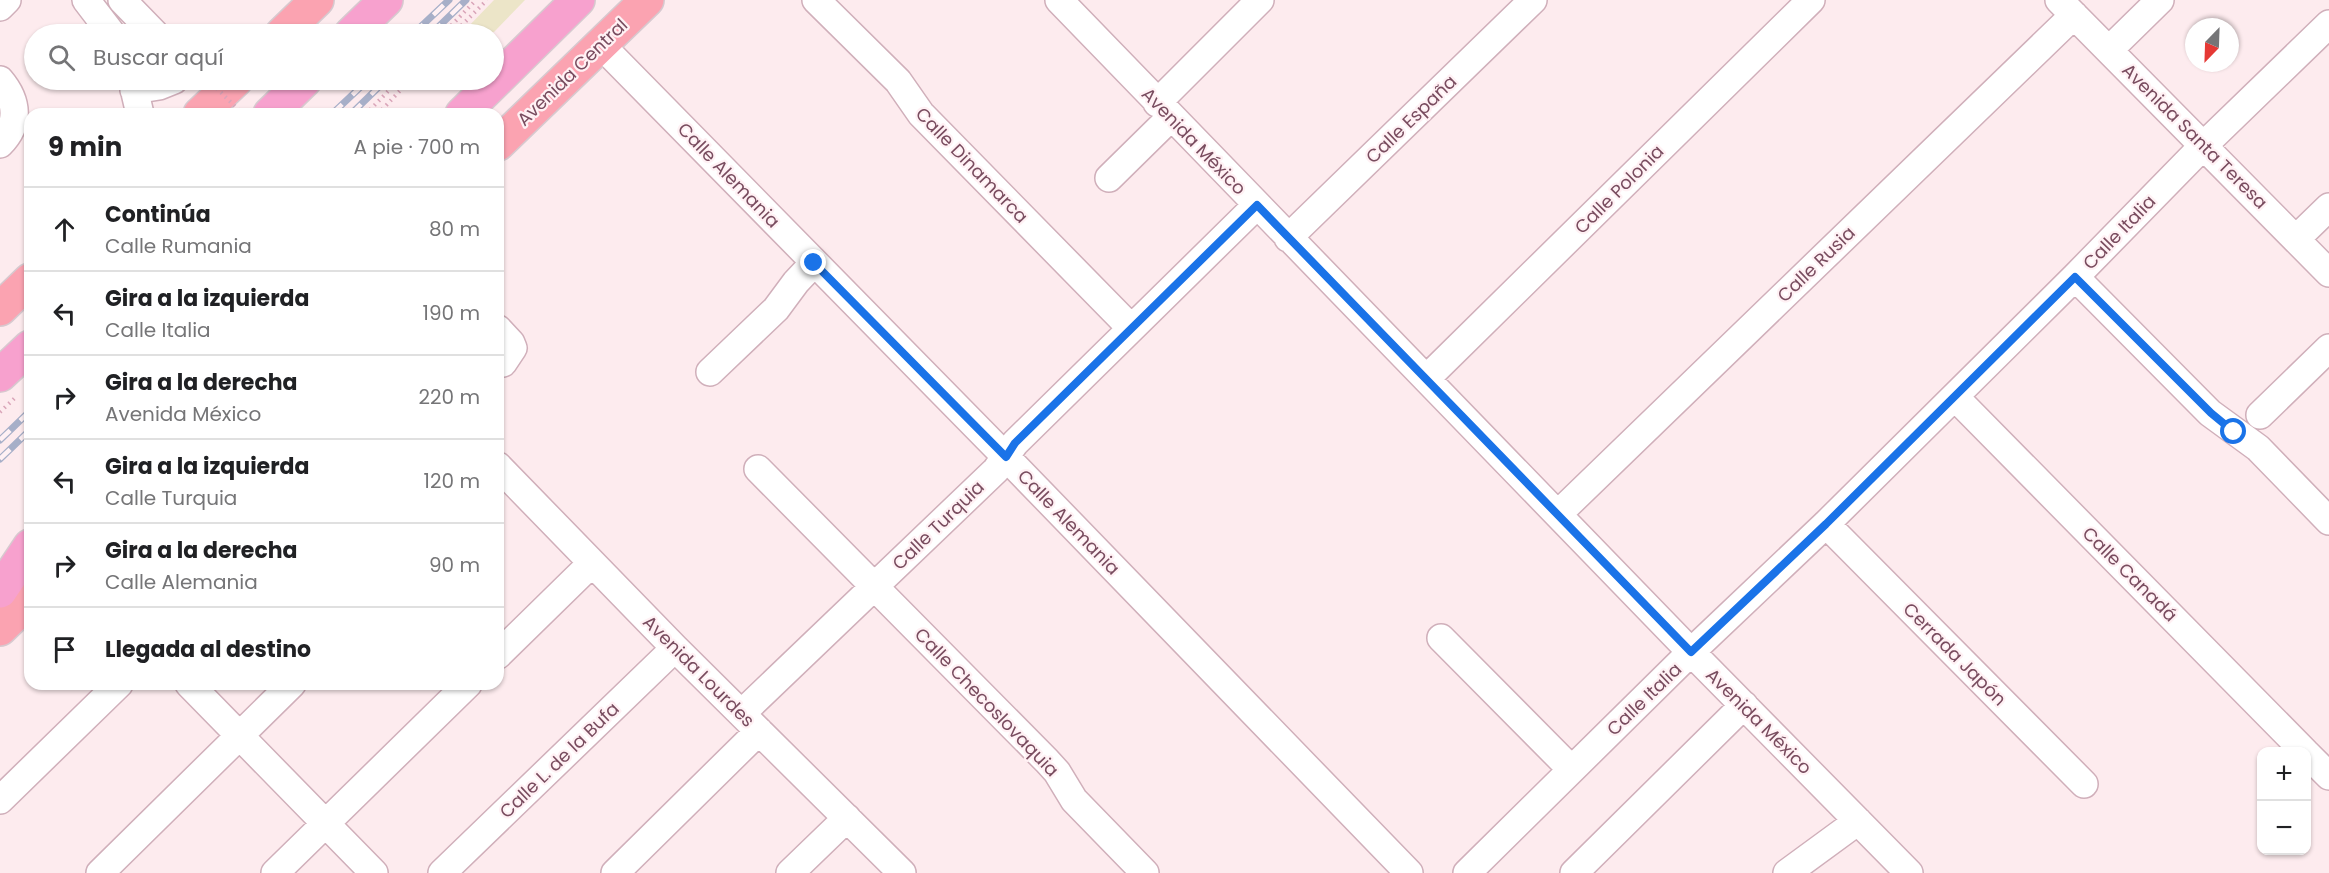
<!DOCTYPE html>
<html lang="es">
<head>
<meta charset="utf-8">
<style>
	:root { --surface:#fff; --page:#f6f6f6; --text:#202124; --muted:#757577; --line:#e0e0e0 }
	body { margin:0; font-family:Poppins,sans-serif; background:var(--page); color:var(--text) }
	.controls { position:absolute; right:18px; bottom:18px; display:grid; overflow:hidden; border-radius:12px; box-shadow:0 2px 4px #0004 }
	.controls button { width:54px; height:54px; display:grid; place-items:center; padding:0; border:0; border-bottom:2px solid var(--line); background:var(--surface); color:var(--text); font:30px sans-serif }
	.compass { position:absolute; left:2185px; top:18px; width:54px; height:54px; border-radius:50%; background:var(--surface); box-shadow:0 2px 4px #0004; rotate:203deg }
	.stop { position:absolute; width:18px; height:18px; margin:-14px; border:4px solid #1a73e8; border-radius:50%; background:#fff }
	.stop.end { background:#1a73e8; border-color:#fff; box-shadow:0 2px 6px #0008 }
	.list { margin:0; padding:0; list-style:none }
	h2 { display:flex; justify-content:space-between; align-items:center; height:78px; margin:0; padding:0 24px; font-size:26px }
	h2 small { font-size:20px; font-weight:400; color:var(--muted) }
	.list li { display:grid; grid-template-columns:39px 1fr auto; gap:18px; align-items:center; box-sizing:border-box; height:84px; padding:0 24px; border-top:2px solid var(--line) }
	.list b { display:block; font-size:22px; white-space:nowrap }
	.list p { margin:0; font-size:20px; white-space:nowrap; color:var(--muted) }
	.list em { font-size:20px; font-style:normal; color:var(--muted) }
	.icon { flex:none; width:33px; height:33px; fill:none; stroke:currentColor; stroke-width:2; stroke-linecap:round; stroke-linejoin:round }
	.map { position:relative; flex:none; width:2329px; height:873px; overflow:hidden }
	.search { position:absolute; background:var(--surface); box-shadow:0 2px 4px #0004; left:24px; top:24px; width:480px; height:66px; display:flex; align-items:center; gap:15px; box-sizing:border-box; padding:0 21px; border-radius:33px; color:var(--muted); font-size:22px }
	.panel { position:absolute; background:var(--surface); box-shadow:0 2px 4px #0004; left:24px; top:108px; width:480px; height:582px; border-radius:18px }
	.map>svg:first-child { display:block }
	.green { fill:#ece5c8 }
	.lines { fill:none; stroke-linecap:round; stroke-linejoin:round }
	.minor-casing { stroke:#d0afba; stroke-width:30 }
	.major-casing { stroke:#d7c9cf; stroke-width:36 }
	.highway-casing { stroke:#d7c9cf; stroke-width:36 }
	.path { stroke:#d9a4b8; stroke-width:4; stroke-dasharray:1.5 4.5; stroke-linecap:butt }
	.minor { stroke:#fff; stroke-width:27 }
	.major { stroke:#fba3b1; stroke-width:33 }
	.highway { stroke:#f7a1ce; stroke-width:33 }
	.rail-casing { stroke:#a7afc8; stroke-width:7 }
	.rail { stroke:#fff1f4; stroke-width:4.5; stroke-dasharray:14; stroke-linecap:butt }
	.path-bridge { stroke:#d9a4b8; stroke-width:4; stroke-dasharray:1.5 4.5; stroke-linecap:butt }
	.route { stroke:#1a73e8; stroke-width:8 }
	.labels { text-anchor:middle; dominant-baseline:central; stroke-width:4.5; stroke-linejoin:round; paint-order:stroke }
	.street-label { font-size:18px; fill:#794c5f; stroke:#fff1f4 }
</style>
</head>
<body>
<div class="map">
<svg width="2329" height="873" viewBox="0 0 2329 873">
	<rect width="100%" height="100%" fill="#fdebee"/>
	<!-- green -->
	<path class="green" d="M494,0H525L494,32H463Z"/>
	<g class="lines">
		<!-- minor casing -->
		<g class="minor-casing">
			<path id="minor" d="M86,0L112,34
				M122,0L155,34
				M816,0L898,81L921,114L1131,328
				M1059,0L1691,652L1909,873
				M2059,0L2329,273
				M0,7L7,0
				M601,45L1006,457L1409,873
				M2109,50L2160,0
				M0,80C18,101 20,124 0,144
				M132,80L140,114
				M134,90L159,86L174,80
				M1157,103L1260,0
				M1109,178L1171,117
				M1288,238L1533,0
				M2296,239L2329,207
				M2075,277L2210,413L2258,448L2329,521
				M498,329L511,343L513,348L503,363
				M710,372L776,309L796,282L814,263
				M1427,378L1811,0
				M1955,397L2305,752
				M2260,415L2329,348
				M498,466L675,648L902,873
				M758,469L1047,761L1057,772L1074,800L1145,873
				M1558,514L2074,15
				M1826,524L2084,784
				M1441,638L1571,769
				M498,655L592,563
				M189,684L374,873
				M742,713L996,470L1015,443L1257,205
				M2306,753L2329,776
				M0,800L119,684
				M100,873L292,684
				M275,873L468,684
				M442,873L675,648
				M615,873L759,731
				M790,873L847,818
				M1467,873L1691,652L1826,524L2075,277L2204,145L2329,24
				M1574,873L1744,705
				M1787,873L1858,821"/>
		</g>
		<!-- major casing -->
		<g class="major-casing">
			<path id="major" d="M282,34L317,0
				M200,114L236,80
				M498,144L647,0
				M0,309L30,280
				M0,629L30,600"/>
		</g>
		<!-- highway casing -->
		<g class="highway-casing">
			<path id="highway" d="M351,34L386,0
				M270,114L305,80
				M462,114L578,0
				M0,375L30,347
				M0,591L30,546"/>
		</g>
		<!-- path -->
		<path class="path" d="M443,34L476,0
			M453,34L487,0
			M366,114L399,80
			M378,114L410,80
			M0,412L17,396"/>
		<!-- minor -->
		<use href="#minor" class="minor"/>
		<!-- major -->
		<use href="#major" class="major"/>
		<!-- highway -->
		<use href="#highway" class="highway"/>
		<!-- rail casing -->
		<g class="rail-casing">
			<path id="rail" d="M413,34L449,0
				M431,34L466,0
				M332,114L368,80
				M351,114L386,80
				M0,440L30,411
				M0,459L30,430"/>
		</g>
		<!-- rail -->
		<use href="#rail" class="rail"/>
		<!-- path-bridge -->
		<path class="path-bridge" d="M208,80L243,114"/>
	</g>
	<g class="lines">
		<!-- route -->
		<path class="route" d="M814,263L1006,457L1015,443L1257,205L1691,652L1826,524L2075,277L2211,413L2234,432"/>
	</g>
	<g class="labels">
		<!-- street labels -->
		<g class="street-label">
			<text transform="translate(572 72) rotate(-44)">Avenida Central</text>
			<text transform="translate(1411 119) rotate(-44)">Calle España</text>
			<text transform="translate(2195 136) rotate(45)">Avenida Santa Teresa</text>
			<text transform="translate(1194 141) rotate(46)">Avenida México</text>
			<text transform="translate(972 165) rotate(46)">Calle Dinamarca</text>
			<text transform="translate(729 175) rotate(46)">Calle Alemania</text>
			<text transform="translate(1619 189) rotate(-45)">Calle Polonia</text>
			<text transform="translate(2119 232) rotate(-46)">Calle Italia</text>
			<text transform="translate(1816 264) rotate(-44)">Calle Rusia</text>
			<text transform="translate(1069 522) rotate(46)">Calle Alemania</text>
			<text transform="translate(938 525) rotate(-44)">Calle Turquia</text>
			<text transform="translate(2130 574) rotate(45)">Calle Canadá</text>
			<text transform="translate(1955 654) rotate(45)">Cerrada Japón</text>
			<text transform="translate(699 671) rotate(45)">Avenida Lourdes</text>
			<text transform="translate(1644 699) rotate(-44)">Calle Italia</text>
			<text transform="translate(987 702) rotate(46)">Calle Checoslovaquia</text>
			<text transform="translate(1759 721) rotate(45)">Avenida México</text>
			<text transform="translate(559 760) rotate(-44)">Calle L. de la Bufa</text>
		</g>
	</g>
</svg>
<div class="controls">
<button>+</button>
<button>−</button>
</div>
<svg class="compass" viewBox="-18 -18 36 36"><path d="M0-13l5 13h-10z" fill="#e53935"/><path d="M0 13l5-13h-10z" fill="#757577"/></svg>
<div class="stop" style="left:2234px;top:432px"></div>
<div class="stop end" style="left:814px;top:263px"></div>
<div class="search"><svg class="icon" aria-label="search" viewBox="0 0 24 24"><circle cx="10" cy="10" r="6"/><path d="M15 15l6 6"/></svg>Buscar aquí</div>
<section class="panel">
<h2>9 min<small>A pie · 700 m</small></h2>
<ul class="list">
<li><svg class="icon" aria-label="ahead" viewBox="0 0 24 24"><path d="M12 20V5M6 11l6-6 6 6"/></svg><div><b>Continúa</b><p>Calle Rumania</p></div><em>80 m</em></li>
<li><svg class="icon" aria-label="left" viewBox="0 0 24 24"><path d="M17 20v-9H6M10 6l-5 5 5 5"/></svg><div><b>Gira a la izquierda</b><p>Calle Italia</p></div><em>190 m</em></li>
<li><svg class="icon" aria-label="right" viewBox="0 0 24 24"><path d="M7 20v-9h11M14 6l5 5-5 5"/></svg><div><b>Gira a la derecha</b><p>Avenida México</p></div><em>220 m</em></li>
<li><svg class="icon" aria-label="left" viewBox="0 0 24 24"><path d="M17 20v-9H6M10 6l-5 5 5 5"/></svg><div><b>Gira a la izquierda</b><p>Calle Turquia</p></div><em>120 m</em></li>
<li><svg class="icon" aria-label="right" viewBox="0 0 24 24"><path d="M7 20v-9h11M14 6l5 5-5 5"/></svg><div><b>Gira a la derecha</b><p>Calle Alemania</p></div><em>90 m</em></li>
<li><svg class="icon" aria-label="arrive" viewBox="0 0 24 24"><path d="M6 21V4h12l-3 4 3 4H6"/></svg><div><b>Llegada al destino</b></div></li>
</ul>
</section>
</div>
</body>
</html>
